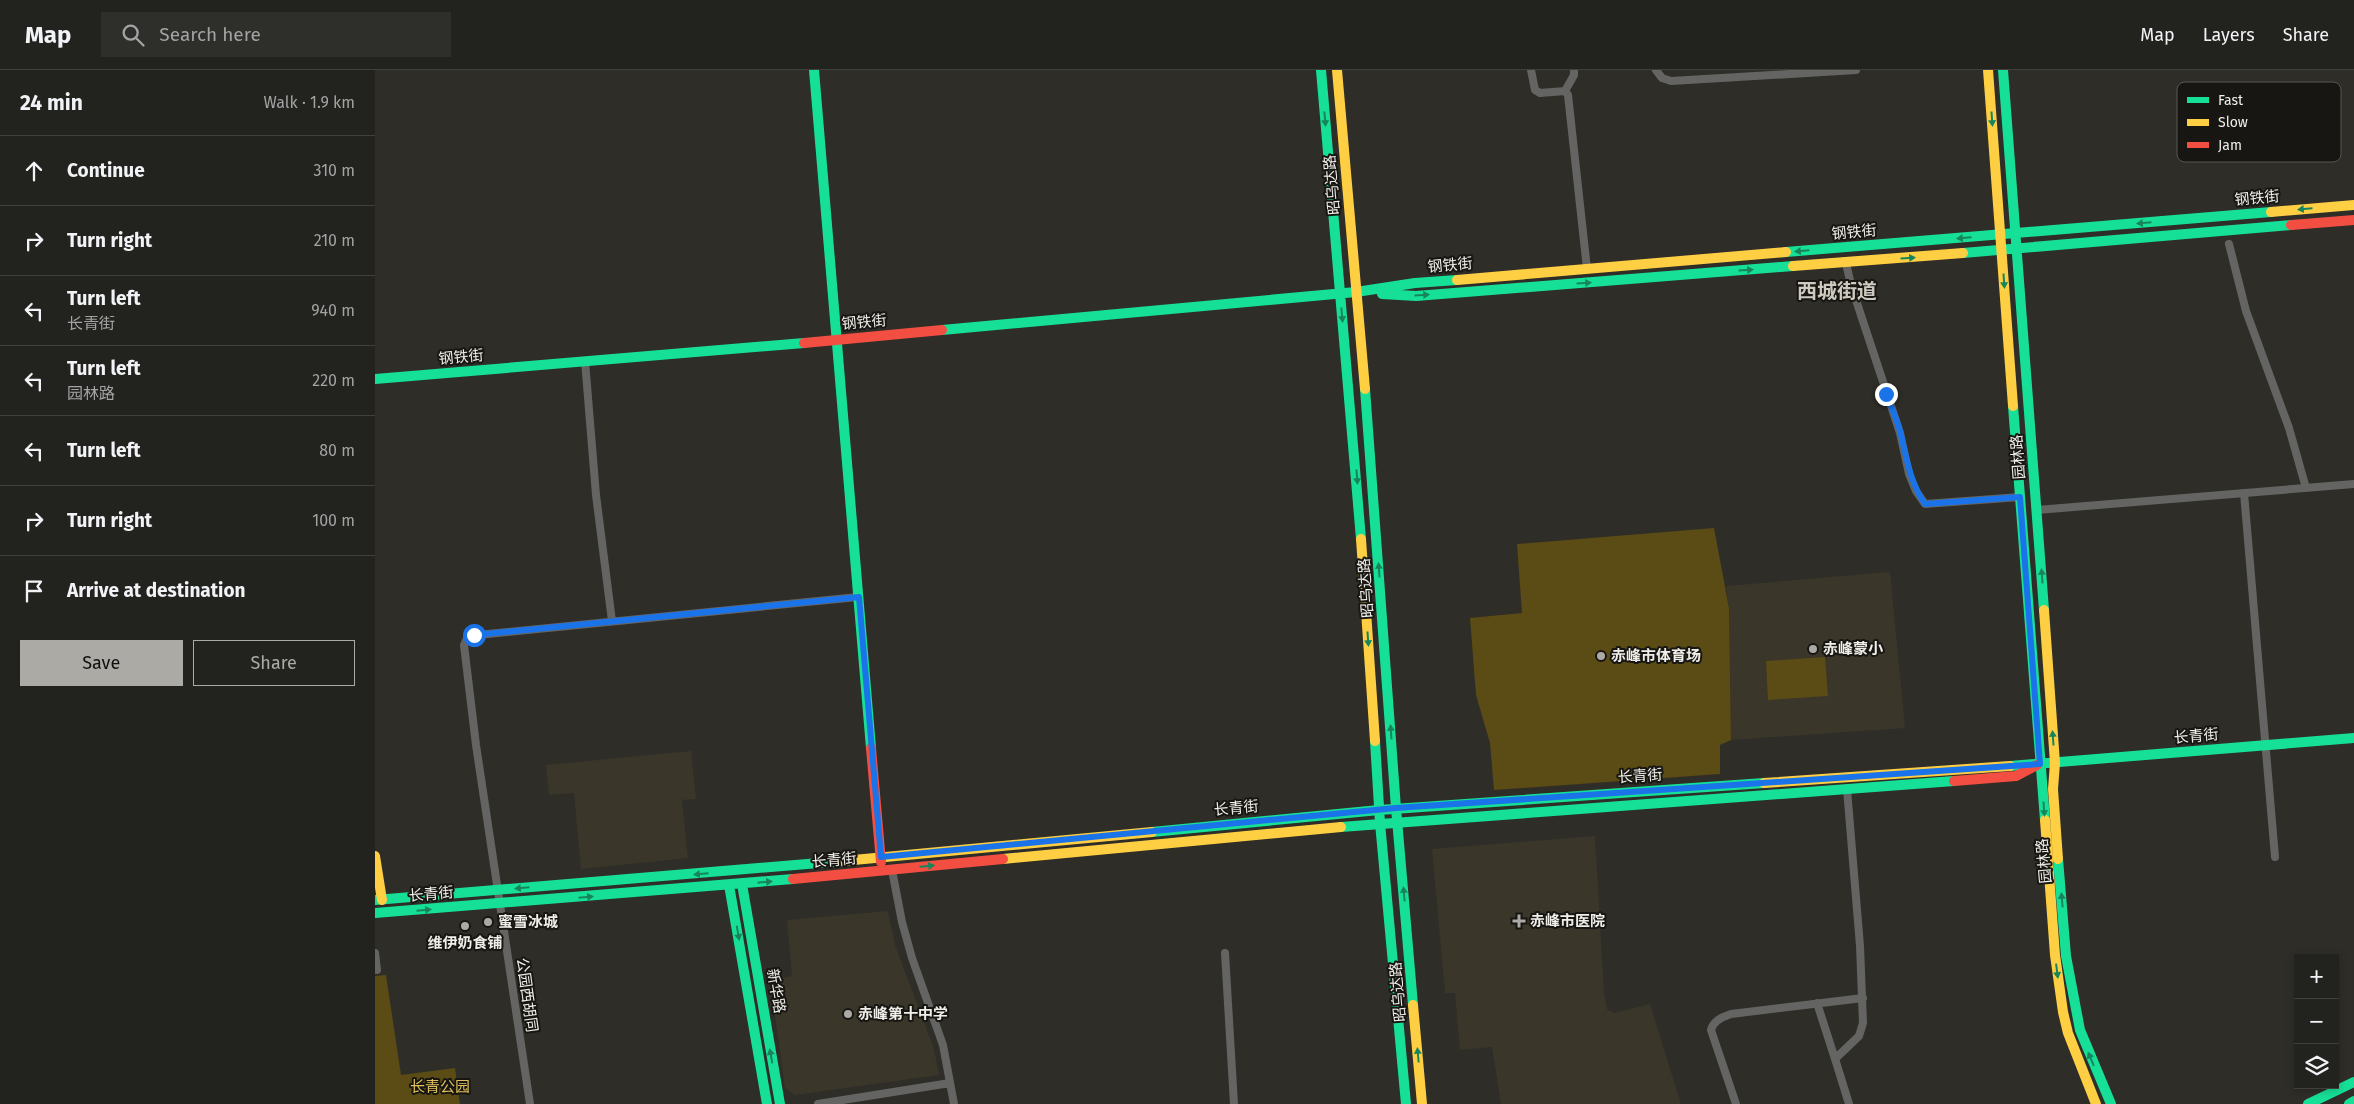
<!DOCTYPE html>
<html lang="en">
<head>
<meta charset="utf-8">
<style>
	:root { --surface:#22221e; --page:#2e2f2b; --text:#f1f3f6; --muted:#a2a4a4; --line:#3f3f3c; --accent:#acaaa5 }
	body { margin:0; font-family:"Fira Sans","Noto Sans SC",sans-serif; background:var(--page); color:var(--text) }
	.controls { position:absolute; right:15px; bottom:15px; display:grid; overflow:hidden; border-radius:0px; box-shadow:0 2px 8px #0003 }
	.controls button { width:45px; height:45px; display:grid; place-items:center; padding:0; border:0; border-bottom:1px solid var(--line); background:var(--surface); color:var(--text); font:25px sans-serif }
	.stop { position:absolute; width:15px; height:15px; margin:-11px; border:4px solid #1a73e8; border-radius:50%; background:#fff }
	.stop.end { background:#1a73e8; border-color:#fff; box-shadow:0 1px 5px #0008 }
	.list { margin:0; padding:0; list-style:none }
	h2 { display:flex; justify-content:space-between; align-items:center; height:65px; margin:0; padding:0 20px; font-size:21px }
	h2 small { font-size:16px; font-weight:400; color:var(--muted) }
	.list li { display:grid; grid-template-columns:32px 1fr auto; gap:15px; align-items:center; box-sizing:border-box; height:70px; padding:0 20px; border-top:1px solid var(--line) }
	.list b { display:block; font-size:19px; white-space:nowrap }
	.list p { margin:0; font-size:16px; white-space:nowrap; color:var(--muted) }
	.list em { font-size:16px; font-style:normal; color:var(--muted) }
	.actions { display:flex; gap:10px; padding:15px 20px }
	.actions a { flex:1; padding:11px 0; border:1px solid var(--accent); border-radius:0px; text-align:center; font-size:18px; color:var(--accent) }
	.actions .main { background:var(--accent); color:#111 }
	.icon { flex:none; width:28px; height:28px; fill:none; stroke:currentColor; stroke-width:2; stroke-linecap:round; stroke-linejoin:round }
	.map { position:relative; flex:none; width:1979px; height:1034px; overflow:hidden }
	header { display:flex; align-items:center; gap:30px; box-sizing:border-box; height:70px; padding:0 25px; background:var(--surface); border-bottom:1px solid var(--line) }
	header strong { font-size:24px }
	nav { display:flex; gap:28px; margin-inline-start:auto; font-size:18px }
	.search { width:350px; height:45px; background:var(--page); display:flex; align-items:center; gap:12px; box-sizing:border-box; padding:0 18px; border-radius:0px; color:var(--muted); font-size:19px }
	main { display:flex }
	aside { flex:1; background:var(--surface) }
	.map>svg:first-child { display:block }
	.built { fill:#3a3629 }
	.green { fill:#5b4b14 }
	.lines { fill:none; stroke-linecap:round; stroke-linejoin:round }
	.street { stroke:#646462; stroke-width:8 }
	.fast { stroke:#16e098; stroke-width:10 }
	.slow { stroke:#ffcf43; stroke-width:10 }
	.jam { stroke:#f24e42; stroke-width:10 }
	.oneway { fill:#16855c }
	.route { stroke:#1a73e8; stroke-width:6 }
	.poi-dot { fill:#acaaa5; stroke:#171612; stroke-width:2 }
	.labels { text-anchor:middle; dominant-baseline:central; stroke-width:4; stroke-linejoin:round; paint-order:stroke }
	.street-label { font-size:15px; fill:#f0eee9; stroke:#171612 }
	.poi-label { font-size:15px; font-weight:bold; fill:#f0eee9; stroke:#171612; text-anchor:start }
	.park-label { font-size:15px; fill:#dfc05d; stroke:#171612 }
	.district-label { font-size:20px; font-weight:bold; fill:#cecabf; stroke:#171612 }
	.key { fill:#171612; stroke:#585752; stroke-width:1 }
	.key-label { font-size:14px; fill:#f0eee9 }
</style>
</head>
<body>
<header>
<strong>Map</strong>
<div class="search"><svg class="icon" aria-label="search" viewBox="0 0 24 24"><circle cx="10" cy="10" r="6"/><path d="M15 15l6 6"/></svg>Search here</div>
<nav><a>Map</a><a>Layers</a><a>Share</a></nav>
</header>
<main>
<aside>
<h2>24 min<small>Walk · 1.9 km</small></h2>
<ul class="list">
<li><svg class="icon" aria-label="ahead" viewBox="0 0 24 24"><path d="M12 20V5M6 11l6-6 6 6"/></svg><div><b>Continue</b></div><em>310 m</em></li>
<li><svg class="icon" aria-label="right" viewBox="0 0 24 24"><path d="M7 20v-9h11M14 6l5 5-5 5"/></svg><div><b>Turn right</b></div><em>210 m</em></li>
<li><svg class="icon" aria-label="left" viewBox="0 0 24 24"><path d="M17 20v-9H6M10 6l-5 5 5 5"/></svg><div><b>Turn left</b><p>长青街</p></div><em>940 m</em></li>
<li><svg class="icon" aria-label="left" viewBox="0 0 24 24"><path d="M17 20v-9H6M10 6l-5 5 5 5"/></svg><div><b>Turn left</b><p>园林路</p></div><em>220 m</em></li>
<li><svg class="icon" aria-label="left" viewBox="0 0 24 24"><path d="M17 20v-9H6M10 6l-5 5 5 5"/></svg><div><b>Turn left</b></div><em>80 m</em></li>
<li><svg class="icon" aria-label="right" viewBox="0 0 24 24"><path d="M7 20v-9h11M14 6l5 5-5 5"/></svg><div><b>Turn right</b></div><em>100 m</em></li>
<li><svg class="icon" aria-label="arrive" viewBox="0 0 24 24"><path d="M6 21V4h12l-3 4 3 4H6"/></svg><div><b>Arrive at destination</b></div></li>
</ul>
<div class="actions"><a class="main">Save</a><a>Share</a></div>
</aside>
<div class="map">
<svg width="1979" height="1034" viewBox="0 0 1979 1034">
	<rect width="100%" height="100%" fill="#2e2d28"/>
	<!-- built -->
	<path class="built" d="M1515,502L1530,658L1356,670L1354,538L1351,516Z
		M316,681L321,729L307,730L313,788L206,799L199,723L174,725L171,695Z
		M1220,766L1229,924L1232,939L1239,943L1275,934L1306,1034H1126L1117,977L1085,980L1080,923H1070L1057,779Z
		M513,841L520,875L559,979L564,1005L420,1025L410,1018L395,910L417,906L412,850Z"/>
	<!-- green -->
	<path class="green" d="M1339,458L1354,538L1356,670L1345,675V704L1119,720L1115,673L1101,625L1095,548L1147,543L1142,474Z
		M1450,587L1453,626L1393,630L1391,591Z
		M11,905L26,1005L80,998L85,1034H0V906Z"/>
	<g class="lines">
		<!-- street -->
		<path class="street" d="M1156,0L1160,20L1165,23L1190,21L1193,25L1212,199
			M1281,0L1287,8L1296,11L1481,0
			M1190,21L1199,5V0
			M1854,174L1871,241L1914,358L1931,418
			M1471,193L1476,215L1525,363L1534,404L1541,421L1550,434L1645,427
			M210,291L221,425L237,551
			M1869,423L1900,787
			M1662,440L1979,414
			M1472,719L1485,876L1488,953L1484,966L1461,988V992L1474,1034
			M517,800L527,852L537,888L568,975L579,1034
			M0,883L2,900
			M850,883L859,1034
			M1442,933L1461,992
			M155,1034L101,675L89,575L93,566L483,527
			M443,1034L575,1013
			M1361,1034L1336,960C1338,951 1347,947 1356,944L1488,928"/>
		<!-- fast -->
		<path class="fast" d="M439,0L496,678
			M946,0L986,469
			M1628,0L1669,540
			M1411,182L1896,142
			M1588,183L1916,155
			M1007,224L1041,226L1418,196
			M567,260L981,222L1040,213L1082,210
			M0,309L429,273
			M990,319L1021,738L1038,935
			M1638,336L1670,750
			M1000,671L1005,753L1031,1034
			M1635,696L1979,668
			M966,757L1579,711
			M777,762L1004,740L1389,713
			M1683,789L1691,886L1705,960L1736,1034
			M367,814L405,1034
			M354,815L392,1034
			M0,830L468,791
			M0,843L418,809
			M1933,1034L1979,1012
			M1974,1034L1979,1031"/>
		<!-- slow -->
		<path class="slow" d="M962,0L990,319
			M1613,0L1638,336
			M1896,142L1979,135
			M1418,196L1588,183
			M1082,210L1411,182
			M986,469L1000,671
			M1669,540L1680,693L1678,719L1683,789
			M1389,713L1635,696
			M1670,750L1680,885L1688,942L1693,963L1721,1034
			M0,786L7,830
			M628,789L966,757
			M468,791L777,762
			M1038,935L1047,1034"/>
		<!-- jam -->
		<path class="jam" d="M1916,155L1979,150
			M429,273L567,260
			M496,678L506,792
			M1579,711L1641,706L1662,695
			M418,809L628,789"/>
	</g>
	<!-- one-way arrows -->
	<defs><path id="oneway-solid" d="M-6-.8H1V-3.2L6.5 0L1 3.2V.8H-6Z" transform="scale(1.25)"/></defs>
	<g class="oneway">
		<use href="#oneway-solid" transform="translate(950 49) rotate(85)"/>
		<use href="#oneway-solid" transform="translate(1617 49) rotate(86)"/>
		<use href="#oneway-solid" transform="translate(1930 139) rotate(175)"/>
		<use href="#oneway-solid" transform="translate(1769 153) rotate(175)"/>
		<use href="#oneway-solid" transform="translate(1589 168) rotate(175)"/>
		<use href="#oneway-solid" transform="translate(1427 181) rotate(175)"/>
		<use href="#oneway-solid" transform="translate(1533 188) rotate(-4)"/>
		<use href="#oneway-solid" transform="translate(1371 200) rotate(-4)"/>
		<use href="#oneway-solid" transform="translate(1629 211) rotate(86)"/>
		<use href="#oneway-solid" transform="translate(1209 213) rotate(-4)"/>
		<use href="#oneway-solid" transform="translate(1047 225) rotate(-3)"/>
		<use href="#oneway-solid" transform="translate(967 245) rotate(85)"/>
		<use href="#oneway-solid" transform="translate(982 407) rotate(86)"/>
		<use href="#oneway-solid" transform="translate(1004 500) rotate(-94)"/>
		<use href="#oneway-solid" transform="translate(1667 506) rotate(-94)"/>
		<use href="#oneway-solid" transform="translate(993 569) rotate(86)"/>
		<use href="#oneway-solid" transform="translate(1016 662) rotate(-94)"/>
		<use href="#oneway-solid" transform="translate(1678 668) rotate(-94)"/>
		<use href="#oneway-solid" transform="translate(1669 739) rotate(86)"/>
		<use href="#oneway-solid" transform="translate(552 796) rotate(-5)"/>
		<use href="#oneway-solid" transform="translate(326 804) rotate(175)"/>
		<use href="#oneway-solid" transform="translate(390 812) rotate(-5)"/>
		<use href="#oneway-solid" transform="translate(147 818) rotate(175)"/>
		<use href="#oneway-solid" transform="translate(1029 824) rotate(-95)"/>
		<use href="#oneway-solid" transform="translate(211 827) rotate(-5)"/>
		<use href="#oneway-solid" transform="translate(1687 830) rotate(-95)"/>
		<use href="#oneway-solid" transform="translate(49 840) rotate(-5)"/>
		<use href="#oneway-solid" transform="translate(363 863) rotate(80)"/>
		<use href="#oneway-solid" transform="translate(1682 901) rotate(83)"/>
		<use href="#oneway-solid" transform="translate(1043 985) rotate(-95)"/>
		<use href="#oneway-solid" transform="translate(396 986) rotate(-100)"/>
		<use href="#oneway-solid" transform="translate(1716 989) rotate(-113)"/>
	</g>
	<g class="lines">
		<!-- route -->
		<path class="route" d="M99,565L484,527L506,787L1021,738L1665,694L1645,427L1550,434C1535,412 1532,390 1526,365C1523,351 1516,337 1511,324"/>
	</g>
	<!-- markers -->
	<g class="poi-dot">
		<circle cx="1438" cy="579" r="5"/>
		<circle cx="1226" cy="586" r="5"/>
		<path d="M1141.5 843.5h5v5h5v5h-5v5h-5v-5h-5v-5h5z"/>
		<circle cx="113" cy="852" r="5"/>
		<circle cx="90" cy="856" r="5"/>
		<circle cx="473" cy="944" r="5"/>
	</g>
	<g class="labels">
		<!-- street labels -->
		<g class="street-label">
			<text transform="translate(957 115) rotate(-95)">昭乌达路</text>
			<text transform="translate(1882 128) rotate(-5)">钢铁街</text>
			<text transform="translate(1479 162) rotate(-5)">钢铁街</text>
			<text transform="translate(1075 195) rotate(-5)">钢铁街</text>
			<text transform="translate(489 252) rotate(-5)">钢铁街</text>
			<text transform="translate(86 287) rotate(-5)">钢铁街</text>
			<text transform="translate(1643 387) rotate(-94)">园林路</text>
			<text transform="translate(991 518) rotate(-94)">昭乌达路</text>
			<text transform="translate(1821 666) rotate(-5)">长青街</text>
			<text transform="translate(1265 706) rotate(-4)">长青街</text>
			<text transform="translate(861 738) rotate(-5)">长青街</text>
			<text transform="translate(459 790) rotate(-5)">长青街</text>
			<text transform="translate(1669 791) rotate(-95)">园林路</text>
			<text transform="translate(56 824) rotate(-5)">长青街</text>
			<text transform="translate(401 921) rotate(80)">新华路</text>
			<text transform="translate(1023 922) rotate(-95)">昭乌达路</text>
			<text transform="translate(152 925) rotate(82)">公园西胡同</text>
		</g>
		<!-- poi labels -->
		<g class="poi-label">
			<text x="1448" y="579">赤峰蒙小</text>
			<text x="1236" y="586">赤峰市体育场</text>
			<text x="1155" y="851">赤峰市医院</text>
			<text x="123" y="852">蜜雪冰城</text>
			<text x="90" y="873" text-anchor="middle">维伊奶食铺</text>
			<text x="483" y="944">赤峰第十中学</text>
		</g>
		<!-- park labels -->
		<g class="park-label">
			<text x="65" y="1017">长青公园</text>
		</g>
		<!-- district labels -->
		<g class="district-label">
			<text x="1462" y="221">西城街道</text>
		</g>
	</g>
	<!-- legend -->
	<rect x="1802" y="12" width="164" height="80" rx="8" class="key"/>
	<rect x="1812" y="27" width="22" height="6" fill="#16e098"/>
	<rect x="1812" y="49" width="22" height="7" fill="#ffcf43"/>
	<rect x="1812" y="72" width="22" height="6" fill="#f24e42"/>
	<g class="key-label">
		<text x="1843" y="35">Fast</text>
		<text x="1843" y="57">Slow</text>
		<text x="1843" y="80">Jam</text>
	</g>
</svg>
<div class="controls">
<button>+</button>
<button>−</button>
<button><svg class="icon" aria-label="layers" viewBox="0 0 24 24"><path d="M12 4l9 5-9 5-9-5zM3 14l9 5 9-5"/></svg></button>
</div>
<div class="stop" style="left:99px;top:565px"></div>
<div class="stop end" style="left:1511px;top:324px"></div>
</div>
</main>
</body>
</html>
